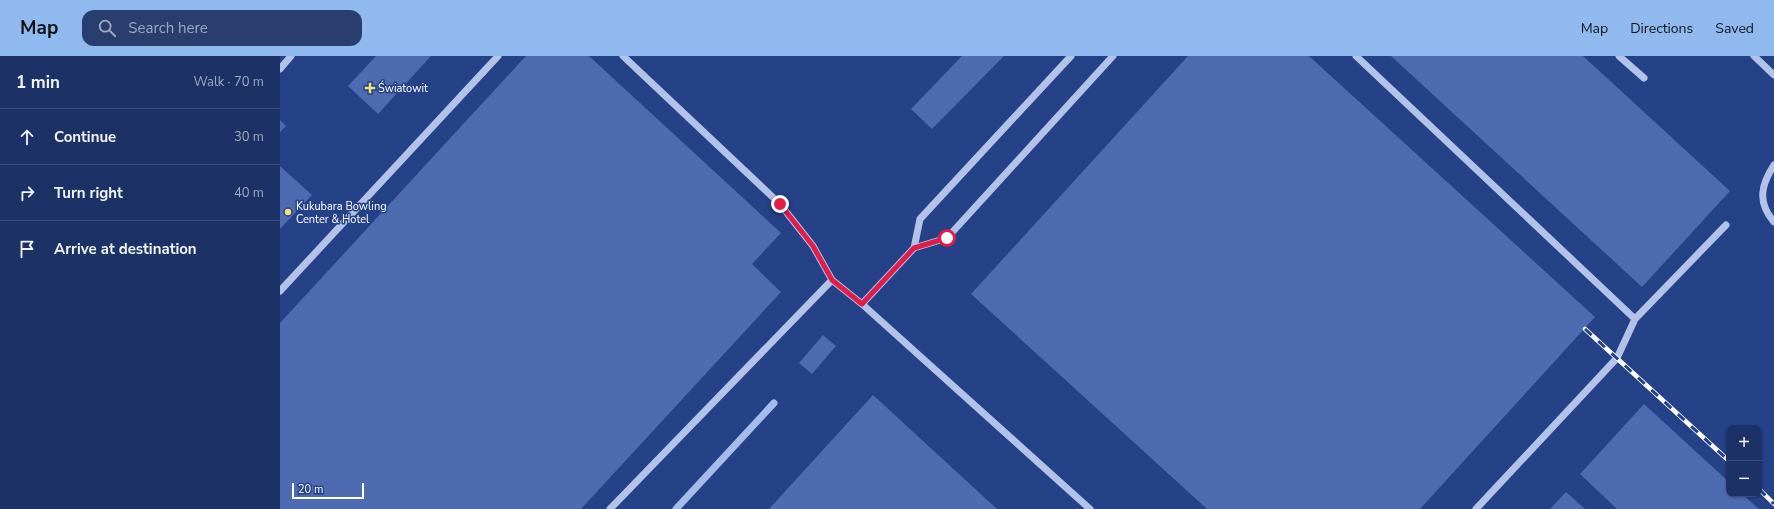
<!DOCTYPE html>
<html lang="en">
<head>
<meta charset="utf-8">
<style>
	:root { --surface:#1c3166; --page:#293d6f; --text:#f1f3f6; --muted:#a0a9bf; --line:#3a4c7a; --accent:#90b9f0 }
	body { margin:0; font-family:"Nunito Sans",sans-serif; background:var(--page); color:var(--text) }
	.controls { position:absolute; right:12px; bottom:12px; display:grid; overflow:hidden; border-radius:8px; box-shadow:0 1px 3px #0004 }
	.controls button { width:36px; height:36px; display:grid; place-items:center; padding:0; border:0; border-bottom:1px solid var(--line); background:var(--surface); color:var(--text); font:20px sans-serif }
	.scale { position:absolute; left:12px; bottom:10px; width:72px; box-sizing:border-box; padding-left:4px; border:2px solid #fff; border-top:0; font-size:11px; line-height:14px; white-space:nowrap; color:#fff; -webkit-text-stroke:3px #254188; paint-order:stroke }
	.stop { position:absolute; width:12px; height:12px; margin:-9px; border:3px solid #e11d48; border-radius:50%; background:#fff }
	.stop.end { background:#e11d48; border-color:#fff; box-shadow:0 1px 4px #0008 }
	.list { margin:0; padding:0; list-style:none }
	h2 { display:flex; justify-content:space-between; align-items:center; height:52px; margin:0; padding:0 16px; font-size:17px }
	h2 small { font-size:13px; font-weight:400; color:var(--muted) }
	.list li { display:grid; grid-template-columns:26px 1fr auto; gap:12px; align-items:center; box-sizing:border-box; height:56px; padding:0 16px; border-top:1px solid var(--line) }
	.list b { display:block; font-size:15px; white-space:nowrap }
	.list em { font-size:13px; font-style:normal; color:var(--muted) }
	.icon { flex:none; width:22px; height:22px; fill:none; stroke:currentColor; stroke-width:2; stroke-linecap:round; stroke-linejoin:round }
	.map { position:relative; flex:none; width:1494px; height:453px; overflow:hidden }
	header { display:flex; align-items:center; gap:24px; box-sizing:border-box; height:56px; padding:0 20px; background:var(--accent); color:#111 }
	header strong { font-size:19px }
	nav { display:flex; gap:22px; margin-inline-start:auto; font-size:14px }
	.search { width:280px; height:36px; background:var(--page); display:flex; align-items:center; gap:10px; box-sizing:border-box; padding:0 14px; border-radius:12px; color:var(--muted); font-size:15px }
	main { display:flex }
	aside { flex:1; background:var(--surface) }
	.map>svg:first-child { display:block }
	.lines { fill:none; stroke-linecap:round; stroke-linejoin:round }
	.stream { stroke:#a6bbea; stroke-width:7 }
	.building { fill:#4e6ab0 }
	.minor { stroke:#b2c2e9; stroke-width:7 }
	.rail-casing { stroke:#fff; stroke-width:4.5 }
	.rail { stroke:#254188; stroke-width:3; stroke-dasharray:9; stroke-linecap:butt }
	.route { stroke:#e11d48; stroke-width:5 }
	.poi-dot { fill:#f2e276; stroke:#254188; stroke-width:1.5 }
	.labels { text-anchor:middle; dominant-baseline:central; stroke-width:3; stroke-linejoin:round; paint-order:stroke }
	.poi-label { font-size:11px; fill:#fff; stroke:#254188; text-anchor:start }
</style>
</head>
<body>
<header>
<strong>Map</strong>
<div class="search"><svg class="icon" aria-label="search" viewBox="0 0 24 24"><circle cx="10" cy="10" r="6"/><path d="M15 15l6 6"/></svg>Search here</div>
<nav><a>Map</a><a>Directions</a><a>Saved</a></nav>
</header>
<main>
<aside>
<h2>1 min<small>Walk · 70 m</small></h2>
<ul class="list">
<li><svg class="icon" aria-label="ahead" viewBox="0 0 24 24"><path d="M12 20V5M6 11l6-6 6 6"/></svg><div><b>Continue</b></div><em>30 m</em></li>
<li><svg class="icon" aria-label="right" viewBox="0 0 24 24"><path d="M7 20v-9h11M14 6l5 5-5 5"/></svg><div><b>Turn right</b></div><em>40 m</em></li>
<li><svg class="icon" aria-label="arrive" viewBox="0 0 24 24"><path d="M6 21V4h12l-3 4 3 4H6"/></svg><div><b>Arrive at destination</b></div></li>
</ul>
</aside>
<div class="map">
<svg width="1494" height="453" viewBox="0 0 1494 453">
	<rect width="100%" height="100%" fill="#254188"/>
	<g class="lines">
		<!-- stream -->
		<path class="stream" d="M396,453L494,347"/>
	</g>
	<!-- building -->
	<path class="building" d="M96,0H151L98,58L68,30Z
		M246,0H309L501,177L472,208L501,236L301,453H0V267Z
		M682,0H724L652,73L631,53Z
		M908,0H1029L1315,261L1140,453H927L691,238Z
		M1111,0H1303L1450,135L1362,231Z
		M0,64L6,70L0,76Z
		M0,110L32,139L0,173Z
		M543,279L556,290L532,318L519,307Z
		M593,339L717,453H489Z
		M1364,348L1449,426V438H1462L1479,453H1337L1300,418Z
		M1286,436L1305,453H1270Z"/>
	<g class="lines">
		<!-- minor -->
		<path class="minor" d="M343,0L500,148L533,190L552,224
			M1076,0L1355,263
			M1339,0L1364,22
			M1474,0L1494,19
			M0,13L11,0
			M1494,109C1481,129 1477,146 1494,166
			M634,192L640,163L791,0
			M0,235L218,0
			M330,453L552,224L582,248
			M810,453L582,248L634,192L667,182L833,0
			M1196,453L1337,302L1355,263L1446,169"/>
		<!-- rail casing -->
		<g class="rail-casing">
			<path id="rail" d="M1305,273L1449,405
				M1479,433L1494,448"/>
		</g>
		<!-- rail -->
		<use href="#rail" class="rail"/>
	</g>
	<g class="lines">
		<!-- route -->
		<path class="route" d="M500,148L533,190L552,224L582,248L634,192L667,182"/>
	</g>
	<!-- markers -->
	<g class="poi-dot">
		<path d="M88 26h4v4h4v4h-4v4h-4v-4h-4v-4h4z"/>
		<circle cx="8" cy="156" r="4"/>
	</g>
	<g class="labels">
		<!-- poi labels -->
		<g class="poi-label">
			<text x="98" y="32">Światowit</text>
			<text x="16" y="150">Kukubara Bowling<tspan x="16" dy="13">Center &amp; Hotel</tspan></text>
		</g>
	</g>
</svg>
<div class="controls">
<button>+</button>
<button>−</button>
</div>
<div class="scale">20 m</div>
<div class="stop" style="left:667px;top:182px"></div>
<div class="stop end" style="left:500px;top:148px"></div>
</div>
</main>
</body>
</html>
